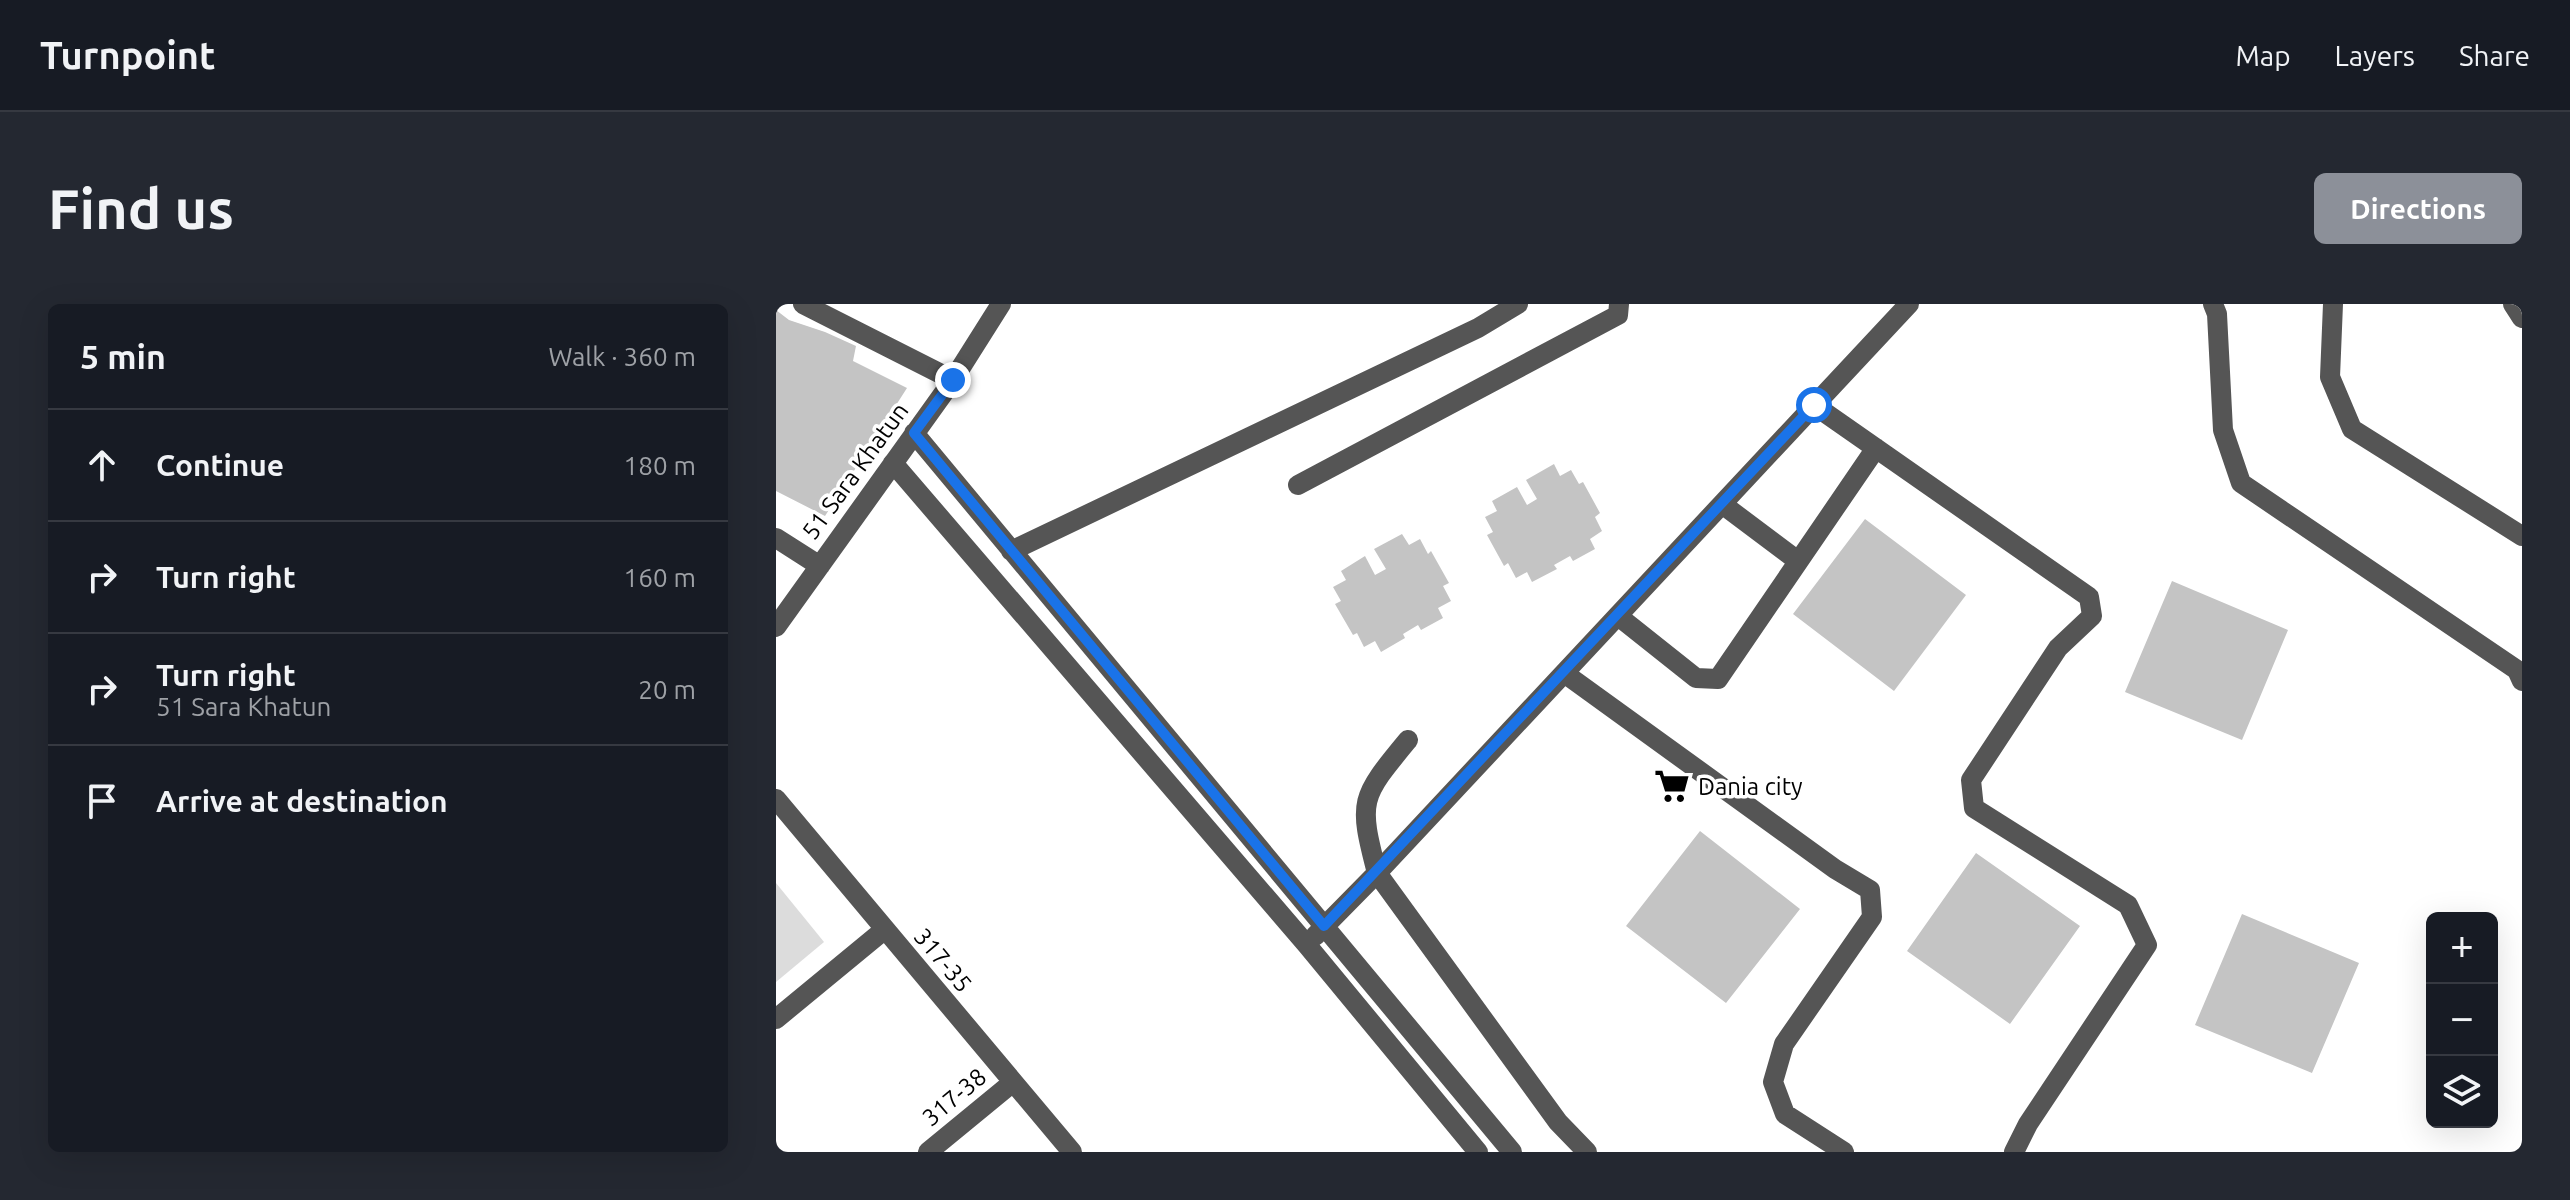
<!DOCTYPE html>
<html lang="en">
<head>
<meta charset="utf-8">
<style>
	:root { --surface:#171b24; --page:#242831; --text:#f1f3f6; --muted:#9ea1a6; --line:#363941; --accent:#8c9099 }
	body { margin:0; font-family:Ubuntu,sans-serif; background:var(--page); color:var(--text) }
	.controls { position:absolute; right:24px; bottom:24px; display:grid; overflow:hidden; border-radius:12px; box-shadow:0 8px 32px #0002 }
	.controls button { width:72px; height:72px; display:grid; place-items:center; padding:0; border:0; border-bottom:2px solid var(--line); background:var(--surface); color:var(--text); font:40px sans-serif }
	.stop { position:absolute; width:24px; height:24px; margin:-18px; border:6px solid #1a73e8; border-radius:50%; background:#fff }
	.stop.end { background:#1a73e8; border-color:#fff; box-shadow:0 2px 8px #0008 }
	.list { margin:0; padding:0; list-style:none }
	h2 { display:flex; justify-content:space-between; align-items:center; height:104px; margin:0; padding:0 32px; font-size:34px }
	h2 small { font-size:26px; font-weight:400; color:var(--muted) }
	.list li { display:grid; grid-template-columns:52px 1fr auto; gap:24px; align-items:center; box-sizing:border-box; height:112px; padding:0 32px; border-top:2px solid var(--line) }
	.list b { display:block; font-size:30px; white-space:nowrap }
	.list p { margin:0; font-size:26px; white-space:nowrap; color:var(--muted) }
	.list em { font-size:26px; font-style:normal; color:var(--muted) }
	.icon { flex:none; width:44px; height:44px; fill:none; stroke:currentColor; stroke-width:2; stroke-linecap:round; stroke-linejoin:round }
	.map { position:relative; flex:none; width:1746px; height:848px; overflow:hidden; border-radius:12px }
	header { display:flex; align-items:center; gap:48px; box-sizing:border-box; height:112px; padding:0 40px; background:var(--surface); border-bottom:2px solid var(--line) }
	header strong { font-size:38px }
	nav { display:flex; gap:44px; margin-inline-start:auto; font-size:28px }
	.intro { display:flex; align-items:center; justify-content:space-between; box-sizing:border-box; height:192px; padding:0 48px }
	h1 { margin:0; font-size:56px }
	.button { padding:20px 36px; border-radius:12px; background:var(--accent); color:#fff; font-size:28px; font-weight:700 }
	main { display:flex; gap:48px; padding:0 48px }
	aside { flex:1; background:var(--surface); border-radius:12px; box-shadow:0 8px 32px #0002 }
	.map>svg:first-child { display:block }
	.green { fill:#dcdcdc }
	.building { fill:#c4c4c4 }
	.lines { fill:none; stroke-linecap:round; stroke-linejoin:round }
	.minor { stroke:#555; stroke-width:20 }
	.route { stroke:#1a73e8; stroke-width:10 }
	.labels { text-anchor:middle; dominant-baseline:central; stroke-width:7; stroke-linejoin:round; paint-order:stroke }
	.street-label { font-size:24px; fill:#000; stroke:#fff }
	.poi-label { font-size:24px; fill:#000; stroke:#fff; text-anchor:start }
</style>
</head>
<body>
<header>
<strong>Turnpoint</strong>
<nav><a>Map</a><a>Layers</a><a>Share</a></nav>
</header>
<div class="intro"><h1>Find us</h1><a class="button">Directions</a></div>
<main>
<aside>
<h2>5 min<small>Walk · 360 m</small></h2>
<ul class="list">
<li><svg class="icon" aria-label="ahead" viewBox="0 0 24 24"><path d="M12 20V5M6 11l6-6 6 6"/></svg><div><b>Continue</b></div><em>180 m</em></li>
<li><svg class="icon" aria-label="right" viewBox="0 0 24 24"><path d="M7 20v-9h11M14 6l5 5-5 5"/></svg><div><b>Turn right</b></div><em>160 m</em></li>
<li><svg class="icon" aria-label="right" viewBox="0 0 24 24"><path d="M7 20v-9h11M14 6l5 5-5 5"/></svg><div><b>Turn right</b><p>51 Sara Khatun</p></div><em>20 m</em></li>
<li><svg class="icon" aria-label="arrive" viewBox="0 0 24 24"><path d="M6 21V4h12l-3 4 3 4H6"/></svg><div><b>Arrive at destination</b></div></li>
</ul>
</aside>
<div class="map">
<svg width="1746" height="848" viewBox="0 0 1746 848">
	<rect width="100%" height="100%" fill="#fff"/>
	<!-- green -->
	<path class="green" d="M0,579L48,638L0,678Z"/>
	<!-- building -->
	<path class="building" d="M0,6L13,16L49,28L80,42L77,57L131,84L49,212L0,187Z
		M778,160L784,172L795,166L803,180L807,178L824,209L819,213L826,227L814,235L819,245L797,257L794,252L778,261L781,265L756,278L751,268L740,274L732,259L728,262L711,231L717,228L709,213L721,207L716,197L741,183L751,201L761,195L750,176Z
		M1089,215L1190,291L1118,387L1017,310Z
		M626,230L633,241L644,235L652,250L655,247L673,279L667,282L675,297L662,304L667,314L645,326L642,321L627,330L629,334L605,348L599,337L588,343L581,329L577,331L559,300L565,297L557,283L570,276L565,267L589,252L599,271L610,265L598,245Z
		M1396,277L1512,326L1466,436L1349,388Z
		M924,527L1024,605L950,699L850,622Z
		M1200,549L1304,622L1234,720L1131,647Z
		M1466,610L1583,659L1536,769L1419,721Z"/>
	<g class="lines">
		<!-- minor -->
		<path class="minor" d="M27,0L177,76
			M1437,0L1441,10L1447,126L1465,179L1741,366L1746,377
			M1557,0L1554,73L1576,125L1746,232
			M1737,0L1746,14
			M1038,101L1313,293L1316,312L1282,344L1195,476L1198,504L1352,601L1371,641L1252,820L1238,848
			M138,129L736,848
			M117,159L531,641L702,848
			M522,181L842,11L843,0
			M946,200L1022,257
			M0,234L44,262
			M235,247L702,24L742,0
			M842,312L920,374L942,375L1100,144
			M0,323L177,76L225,0
			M788,369L1059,565L1094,586L1096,613L1008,740L997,778L1009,810L1068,848
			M632,436C584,494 582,496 601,569L782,818L811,848
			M0,495L296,848
			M539,632L601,569L1133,0
			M0,715L108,626
			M152,848L236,779"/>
	</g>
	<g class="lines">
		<!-- route -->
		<path class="route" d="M177,76L138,129L548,622L1038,101"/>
	</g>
	<!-- icons -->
	<defs>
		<g id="supermarket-bare" transform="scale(2.76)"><path d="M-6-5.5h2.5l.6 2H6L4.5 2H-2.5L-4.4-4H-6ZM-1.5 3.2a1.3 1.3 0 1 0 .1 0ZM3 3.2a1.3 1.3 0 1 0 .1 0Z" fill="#000" stroke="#fff" stroke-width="2.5" paint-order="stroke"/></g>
	</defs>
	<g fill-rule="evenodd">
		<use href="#supermarket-bare" x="896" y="482"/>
	</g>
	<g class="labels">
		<!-- street labels -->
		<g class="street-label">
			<text transform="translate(79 167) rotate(-54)">51 Sara Khatun</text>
			<text transform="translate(167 656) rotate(50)">317-35</text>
			<text transform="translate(178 793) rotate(-40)">317-38</text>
		</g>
		<!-- poi labels -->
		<g class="poi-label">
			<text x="922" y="482">Dania city</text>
		</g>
	</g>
</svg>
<div class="controls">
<button>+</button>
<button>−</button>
<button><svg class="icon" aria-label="layers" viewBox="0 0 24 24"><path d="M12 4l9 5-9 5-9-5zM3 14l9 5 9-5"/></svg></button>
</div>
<div class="stop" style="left:1038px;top:101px"></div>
<div class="stop end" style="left:177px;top:76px"></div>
</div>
</main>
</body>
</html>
